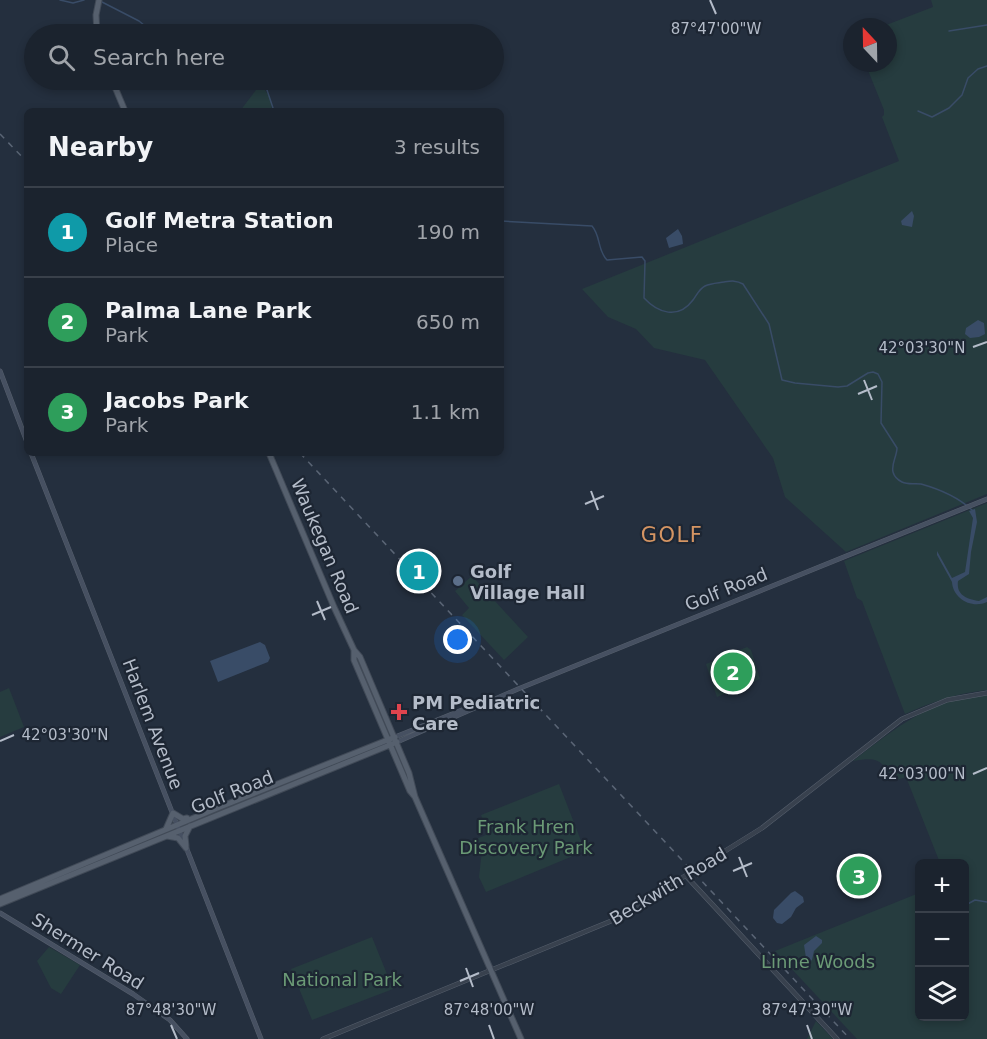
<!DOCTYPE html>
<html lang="en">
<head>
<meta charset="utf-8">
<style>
	:root { --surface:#1b232e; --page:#282f3a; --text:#f1f3f6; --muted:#a0a4aa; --line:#39404a; --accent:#8ab4f8 }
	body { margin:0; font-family:"DejaVu Sans",sans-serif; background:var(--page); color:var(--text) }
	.controls { position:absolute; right:18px; bottom:18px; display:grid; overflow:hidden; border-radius:9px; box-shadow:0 3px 9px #0003 }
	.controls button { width:54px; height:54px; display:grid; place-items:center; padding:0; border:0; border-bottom:2px solid var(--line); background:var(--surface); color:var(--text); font:30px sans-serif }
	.compass { position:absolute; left:843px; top:18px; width:54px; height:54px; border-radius:50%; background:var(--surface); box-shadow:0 3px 9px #0003; rotate:338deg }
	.you { position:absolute; left:458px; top:640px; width:21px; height:21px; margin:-15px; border:4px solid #fff; border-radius:50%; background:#1a73e8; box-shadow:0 0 0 9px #1a73e833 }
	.badge { display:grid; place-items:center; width:39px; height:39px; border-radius:50%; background:var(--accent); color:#fff; font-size:20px; font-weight:700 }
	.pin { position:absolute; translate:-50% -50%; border:3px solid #fff; box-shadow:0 2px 6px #0006 }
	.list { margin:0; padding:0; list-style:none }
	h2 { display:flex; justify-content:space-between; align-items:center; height:78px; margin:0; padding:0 24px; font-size:26px }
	h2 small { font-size:20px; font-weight:400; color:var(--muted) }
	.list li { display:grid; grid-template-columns:39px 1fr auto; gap:18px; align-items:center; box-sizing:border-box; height:90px; padding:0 24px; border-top:2px solid var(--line) }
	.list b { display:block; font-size:22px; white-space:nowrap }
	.list p { margin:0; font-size:20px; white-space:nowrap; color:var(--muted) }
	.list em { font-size:20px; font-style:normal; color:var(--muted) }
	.icon { flex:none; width:33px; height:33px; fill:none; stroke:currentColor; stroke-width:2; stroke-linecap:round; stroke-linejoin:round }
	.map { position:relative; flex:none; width:987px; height:1039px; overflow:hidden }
	.search { position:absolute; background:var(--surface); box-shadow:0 3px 9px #0003; left:24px; top:24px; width:480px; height:66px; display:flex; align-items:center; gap:15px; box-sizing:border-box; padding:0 21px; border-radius:33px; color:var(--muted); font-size:22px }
	.panel { position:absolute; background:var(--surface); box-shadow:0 3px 9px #0003; left:24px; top:108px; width:480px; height:348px; border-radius:9px }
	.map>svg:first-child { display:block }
	.green { fill:#263c3f }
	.water { fill:#394c67 }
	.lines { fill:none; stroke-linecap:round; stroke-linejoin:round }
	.stream { stroke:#394c67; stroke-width:1.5 }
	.tertiary-casing { stroke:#565f6c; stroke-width:5 }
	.secondary-casing { stroke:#565f6c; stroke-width:5 }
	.primary-casing { stroke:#414a57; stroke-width:7 }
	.tertiary { stroke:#38414e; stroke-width:4 }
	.secondary { stroke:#465061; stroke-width:4 }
	.primary { stroke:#56606e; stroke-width:5 }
	.rail { stroke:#5a6575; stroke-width:1.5; stroke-dasharray:6 6; stroke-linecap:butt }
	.ticks { fill:none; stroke:#b4bcc9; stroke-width:2 }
	.service-dot { fill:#5c6f8a; stroke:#1d2633; stroke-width:2 }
	.health-dot { fill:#e0444e; stroke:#1d2633; stroke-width:2 }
	.labels { text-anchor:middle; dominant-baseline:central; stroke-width:4.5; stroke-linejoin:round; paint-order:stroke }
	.street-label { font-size:18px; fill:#b4bcc9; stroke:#1d2633 }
	.poi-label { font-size:18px; font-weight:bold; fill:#b4bcc9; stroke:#1d2633; text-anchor:start }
	.park-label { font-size:18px; fill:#6b9a76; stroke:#1d2633 }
	.quarter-label { font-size:21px; letter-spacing:1.5px; fill:#d59563; stroke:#1d2633 }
	.ticks-label { font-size:15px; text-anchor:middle; fill:#b4bcc9; stroke:#1d2633; stroke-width:4.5; stroke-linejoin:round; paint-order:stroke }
</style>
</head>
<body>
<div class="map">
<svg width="987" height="1039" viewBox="0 0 987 1039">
	<rect width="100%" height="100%" fill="#242f3e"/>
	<!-- green -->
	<path class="green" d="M931,0H987V494L846,552L785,497L773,458L705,360L654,348L636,329L608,317L582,289L899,161L882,117L884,115V110L865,63H888V27H881L933,7Z
		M259,86H262L270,97L272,111H240Z
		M987,503V690C957,693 932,702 905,714L862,601L857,598L844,561Z
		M472,576L528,637L504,660L462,615L469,608L455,591Z
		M747,647L751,650L760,679L717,697L706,664Z
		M9,688L24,727L0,737V692Z
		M987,695V1039H857L775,951L919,893L920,1016H964V864L940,863L906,777L897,780C879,764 884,755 853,761C894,729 933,697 987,695Z
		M559,784L585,851L486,892L479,877L482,850L476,839L486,835L485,832L487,831L481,815Z
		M863,863L872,883L854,890L846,870Z
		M372,937L393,989L312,1020L291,969Z
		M49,947L80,965L61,994L51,988L37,961Z
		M816,1021L833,1039H807Z"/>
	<!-- water -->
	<path class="water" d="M912,211L914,216L912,227L902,225L901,221Z
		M678,229L682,236L683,244L669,248L666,238Z
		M978,320L984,323L985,334L979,337L970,338L965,334L966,328Z
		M975,509L977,522L971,552L969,574L958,581C956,595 967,599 979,601L987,597V602C972,609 953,599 952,582L937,555V551L952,578L965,572L973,518L969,511Z
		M260,642L265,645L270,658L268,662L218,682L210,661Z
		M795,891L803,897L804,902L796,908L791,917L782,924L777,923L773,918L774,910L791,893Z
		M816,936L822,940V943L814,951L812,960L809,962L806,958L804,945Z"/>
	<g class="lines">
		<!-- stream -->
		<path class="stream" d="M60,0L73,3L84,0
			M102,2L139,21L155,34
			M949,31L987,25
			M257,80L267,90L274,111
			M918,111L932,117L949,108L962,95L968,78L978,69L987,66
			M501,221L592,226C601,236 597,250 607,260L642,257L645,261L644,298C658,313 678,320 693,300C697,295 699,289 705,286C711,283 718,283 724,282C731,281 736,280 743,284L769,324L782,380L795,383L838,387L847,386L868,373L873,372L878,374L882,382L881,423L897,448C897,456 891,464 893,472C894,476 898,480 902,482C908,485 915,483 921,484C939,489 959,498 972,510
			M964,906L975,900L987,902"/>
		<!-- tertiary casing -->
		<g class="tertiary-casing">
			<path id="tertiary" d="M686,876L837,1039
				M323,1039L616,919L762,828L902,719L947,700L987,693"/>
		</g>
		<!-- secondary casing -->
		<g class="secondary-casing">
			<path id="secondary" d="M0,371L27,442
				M31,453L183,840
				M395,737L462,710L472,706L476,707
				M397,742L518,689L987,499
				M186,847L261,1039
				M0,913L133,994L170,1020L187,1039"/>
		</g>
		<!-- primary casing -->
		<g class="primary-casing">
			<path id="primary" d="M97,34L96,15L99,0
				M112,80L125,111
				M269,453L334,607L354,650L360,657L409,773L415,797L521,1039
				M354,650V660L410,791L415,797
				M166,829L173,813L183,819L187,818
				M167,836L178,838L186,848
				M186,846L185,836L190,826
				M0,899L220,807L395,737
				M0,904L397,742"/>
		</g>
		<!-- tertiary -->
		<use href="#tertiary" class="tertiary"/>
		<!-- secondary -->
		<use href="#secondary" class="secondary"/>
		<!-- primary -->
		<use href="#primary" class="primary"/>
		<!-- rail -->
		<path class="rail" d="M0,134L27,162
			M300,453L850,1039"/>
	</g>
	<!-- ticks -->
	<path class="ticks" d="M710,0L716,14M973,347L987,342M864,380L872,400M858,394L877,386M591,491L598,510M585,504L604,496M317,601L325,620M312,615L331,607M0,741L14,735M973,774L987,768M739,857L747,877M733,871L752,863M466,968L473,987M460,981L479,973M171,1025L177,1039M489,1025L494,1039M807,1025L812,1039"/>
	<!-- markers -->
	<circle class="service-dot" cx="458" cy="581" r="6"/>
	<path class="health-dot" d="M396 703h6v6h6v6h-6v6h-6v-6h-6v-6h6z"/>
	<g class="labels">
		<!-- street labels -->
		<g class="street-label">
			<text transform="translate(325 546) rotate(67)">Waukegan Road</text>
			<text transform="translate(726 589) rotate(-22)">Golf Road</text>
			<text transform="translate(153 724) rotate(69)">Harlem Avenue</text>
			<text transform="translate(232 792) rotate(-22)">Golf Road</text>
			<text transform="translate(668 886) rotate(-31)">Beckwith Road</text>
			<text transform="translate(88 951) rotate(32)">Shermer Road</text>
		</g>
		<!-- poi labels -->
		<g class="poi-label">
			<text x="470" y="571">Golf<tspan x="470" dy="21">Village Hall</tspan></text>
			<text x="412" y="702">PM Pediatric<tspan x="412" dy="21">Care</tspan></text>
		</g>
		<!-- park labels -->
		<g class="park-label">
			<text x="526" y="826">Frank Hren<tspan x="526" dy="21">Discovery Park</tspan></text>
			<text x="818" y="961">Linne Woods</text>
			<text x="342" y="979">National Park</text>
		</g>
		<!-- quarter labels -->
		<g class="quarter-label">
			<text x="672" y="535">GOLF</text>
		</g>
	</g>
	<g class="ticks-label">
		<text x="716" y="34">87°47'00"W</text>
		<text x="922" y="353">42°03'30"N</text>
		<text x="65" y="740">42°03'30"N</text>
		<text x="922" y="779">42°03'00"N</text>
		<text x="171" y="1015">87°48'30"W</text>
		<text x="489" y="1015">87°48'00"W</text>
		<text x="807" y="1015">87°47'30"W</text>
	</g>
</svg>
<div class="controls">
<button>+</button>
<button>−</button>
<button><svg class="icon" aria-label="layers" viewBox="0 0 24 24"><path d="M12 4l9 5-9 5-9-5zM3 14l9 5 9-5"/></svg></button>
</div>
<svg class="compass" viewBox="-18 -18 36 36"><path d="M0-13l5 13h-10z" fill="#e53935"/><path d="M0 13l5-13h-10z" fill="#a0a4aa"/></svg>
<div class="you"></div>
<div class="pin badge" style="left:419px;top:571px;background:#0f9aa8">1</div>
<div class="pin badge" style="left:733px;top:672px;background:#2e9e5b">2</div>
<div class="pin badge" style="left:859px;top:876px;background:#2e9e5b">3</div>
<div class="search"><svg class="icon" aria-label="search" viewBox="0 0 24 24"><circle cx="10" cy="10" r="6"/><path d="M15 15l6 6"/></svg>Search here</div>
<section class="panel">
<h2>Nearby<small>3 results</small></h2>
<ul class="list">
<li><span class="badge" style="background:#0f9aa8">1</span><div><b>Golf Metra Station</b><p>Place</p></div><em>190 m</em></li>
<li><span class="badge" style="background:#2e9e5b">2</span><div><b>Palma Lane Park</b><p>Park</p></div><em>650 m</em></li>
<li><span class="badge" style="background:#2e9e5b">3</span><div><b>Jacobs Park</b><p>Park</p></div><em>1.1 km</em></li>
</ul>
</section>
</div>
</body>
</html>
